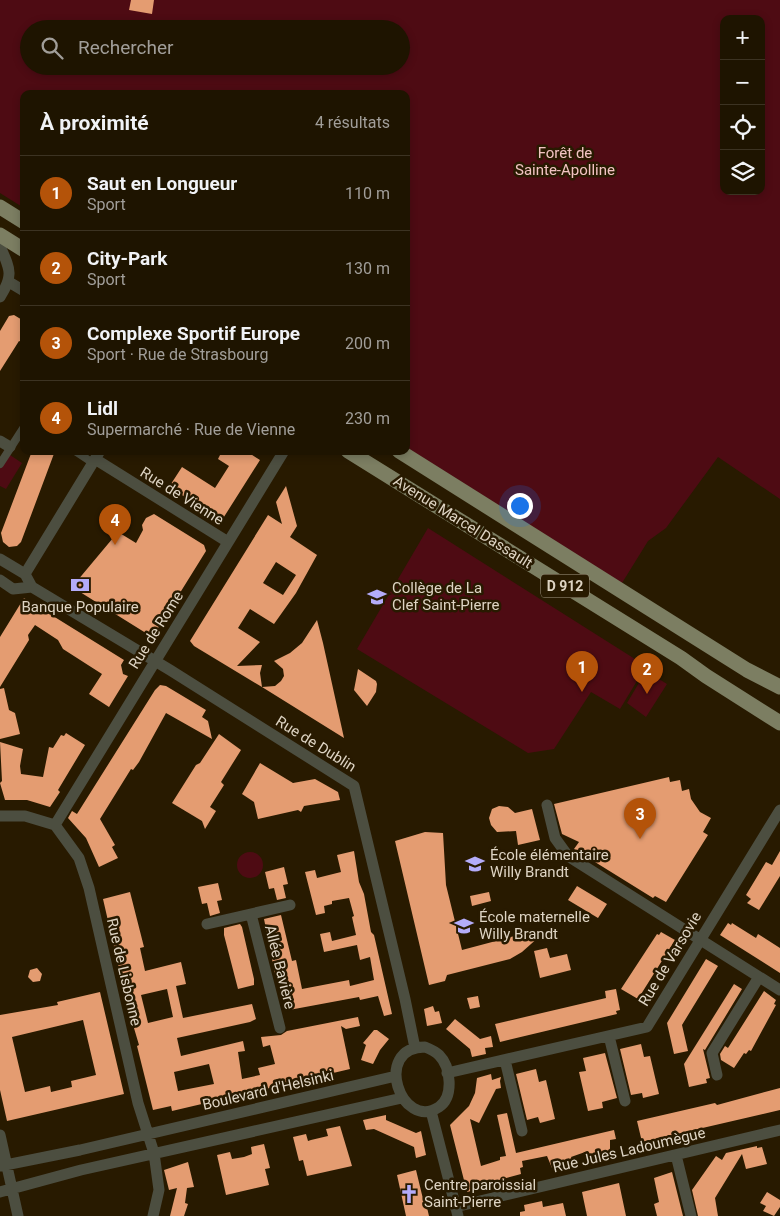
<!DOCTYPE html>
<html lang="fr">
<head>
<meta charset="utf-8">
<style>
	:root { --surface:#1e1400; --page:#261d0a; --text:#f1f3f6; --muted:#a19e99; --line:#3c3322; --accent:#b45309 }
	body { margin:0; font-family:Roboto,sans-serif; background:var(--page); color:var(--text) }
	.controls { position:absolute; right:15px; top:15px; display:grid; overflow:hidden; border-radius:10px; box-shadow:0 2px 8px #0003 }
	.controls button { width:45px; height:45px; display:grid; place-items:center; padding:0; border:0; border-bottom:1px solid var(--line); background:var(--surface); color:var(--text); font:25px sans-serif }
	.you { position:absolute; left:519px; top:505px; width:18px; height:18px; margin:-12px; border:4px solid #fff; border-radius:50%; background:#1a73e8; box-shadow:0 0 0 8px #1a73e833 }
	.badge { display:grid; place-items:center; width:32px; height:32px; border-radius:50%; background:var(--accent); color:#fff; font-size:16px; font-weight:700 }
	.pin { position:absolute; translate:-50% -41px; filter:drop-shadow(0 1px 2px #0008) }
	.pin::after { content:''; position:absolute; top:26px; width:18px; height:15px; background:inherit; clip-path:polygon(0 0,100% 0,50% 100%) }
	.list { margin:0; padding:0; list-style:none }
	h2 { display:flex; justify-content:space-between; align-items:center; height:65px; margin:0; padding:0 20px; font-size:21px }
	h2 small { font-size:16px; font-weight:400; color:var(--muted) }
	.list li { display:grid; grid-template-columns:32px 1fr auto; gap:15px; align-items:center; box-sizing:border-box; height:75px; padding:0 20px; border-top:1px solid var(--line) }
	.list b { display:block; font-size:19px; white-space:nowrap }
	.list p { margin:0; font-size:16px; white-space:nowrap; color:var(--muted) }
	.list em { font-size:16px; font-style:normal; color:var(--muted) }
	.icon { flex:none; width:28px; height:28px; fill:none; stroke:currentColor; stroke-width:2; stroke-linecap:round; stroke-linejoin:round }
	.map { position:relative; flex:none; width:780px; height:1216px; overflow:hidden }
	.search { position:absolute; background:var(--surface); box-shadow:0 2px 8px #0003; left:20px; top:20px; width:390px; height:55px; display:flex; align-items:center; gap:12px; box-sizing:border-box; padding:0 18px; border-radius:28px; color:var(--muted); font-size:19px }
	.panel { position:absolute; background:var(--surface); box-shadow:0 2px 8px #0003; left:20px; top:90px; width:390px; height:365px; border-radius:10px }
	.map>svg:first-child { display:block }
	.green { fill:#4e0b13; fill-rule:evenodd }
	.building { fill:#e49c71; fill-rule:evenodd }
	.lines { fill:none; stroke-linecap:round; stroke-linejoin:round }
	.pedestrian { stroke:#4c4e40; stroke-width:8 }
	.minor { stroke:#4c4e40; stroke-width:11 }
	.primary { stroke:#7c7e62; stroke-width:15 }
	.labels { text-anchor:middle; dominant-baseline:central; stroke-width:5; stroke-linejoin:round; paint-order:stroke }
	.shield { fill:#281a00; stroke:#a79c88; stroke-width:1 }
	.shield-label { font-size:14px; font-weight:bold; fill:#ded4c3 }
	.park-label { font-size:15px; fill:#f2c3c2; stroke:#281a00 }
	.street-label { font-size:15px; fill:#ded4c3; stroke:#281a00 }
	.poi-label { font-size:15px; fill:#ded4c3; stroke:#281a00; text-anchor:start }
</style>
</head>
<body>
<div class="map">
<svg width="780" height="1216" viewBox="0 0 780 1216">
	<rect width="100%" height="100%" fill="#281a00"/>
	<!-- green -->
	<path class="green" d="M0,0H780V499L718,457L666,528L648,541L622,583L406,447V94H24V208L0,193ZM724,19H761V191H724ZM29,29H401V66H29Z
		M4,451L22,463L6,489L0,486V458Z
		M428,528L646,666L620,709L591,692L554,749L528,753L357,649Z
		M646,671L667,684L646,717L627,703Z
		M237 865a13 13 0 1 1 26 0a13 13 0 1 1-26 0Z"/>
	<!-- building -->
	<path class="building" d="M131,0H154L152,14L129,10Z
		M14,315L24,321V343L19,341L0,371V331L9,316Z
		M32,451H55L21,542L17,546L9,547L3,542L1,533Z
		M222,451H246L260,460L222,520L169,487L182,467L215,488L229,466L218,459Z
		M286,486L297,526L290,537L317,555L296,593L274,624L250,609L238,628L260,642L237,666L262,665L260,673L262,687L194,646L190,641L268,515L282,524L276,502ZM276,562L296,575L283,595L263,583Z
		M154,514L204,545L206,551L155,633L149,635L72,587L118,532L136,543L143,530L142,525L146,518Z
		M24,598L124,660L121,665L123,674L128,676L109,707L89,694L102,674L63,649L58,640L35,625L28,635L29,640L0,687V637Z
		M317,620L323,643L344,738L262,687L275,686L281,681L284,676L283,669L274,661L290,653L302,643Z
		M358,669L376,681L377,684L376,692L367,706L354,690Z
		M160,685L166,686L206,710L202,717L208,721L212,739L166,713L139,762L133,770L131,769L100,819L115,845L112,847L118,858L99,867L86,838L68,818L72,811L77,814L155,690Z
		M4,688L9,710L15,713L20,734L0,739V689Z
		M66,733L85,745L58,790L60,792L50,807L27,800H5L0,783L2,781L0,742L23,749L20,766L21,774L43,777L49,747L53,748L61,735L64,736Z
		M219,734L241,750L221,782L224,785L210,807L216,811L205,829L202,821L172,803L196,765L200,763Z
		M260,763L293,783L315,779L338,792L340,800L304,806L301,812L298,810L258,819L254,802L242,794Z
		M669,777L670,782L680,780L682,791L689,789L691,799L700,812L711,818L703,832L708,835L666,902L655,896L653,898L574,849L579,842L562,834L554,804Z
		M499,806L508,807L515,813L532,809L540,840L518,845L516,831L497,832L491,825L489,818L492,809Z
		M425,832L443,833L446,885L462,950L522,934L525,939L540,936L522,952L510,959L447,975L445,981L429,985L395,841Z
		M354,851L359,882L364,894L371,932L374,935L392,1014L384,1016L378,996L360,1000L359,997L289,1010L282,979H278L275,974L264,919L281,915L292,961L296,960L302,989L349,980L350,986L374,980L370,957L360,960L357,945L324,952L320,934L330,932L332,941L356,935L352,917L354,916L349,898L332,901V904L324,906L325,913L316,915L305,872L315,870L317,878L341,872L337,855Z
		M780,851V876L759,910L747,903L751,899L746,895L766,862L772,865Z
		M284,867L288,884L283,885L286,898L277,900L274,888L269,889L265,872Z
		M218,883L222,900L217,901L220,913L210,916L207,903L202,904L198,887Z
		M577,886L607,904L598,918L568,900Z
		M130,892L144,947L140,948L145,971L181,962L186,984L176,986L183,1018L252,1004L256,1019L250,1022L177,1038L181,1056L243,1041L245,1051L238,1052L242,1079L260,1075L258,1068L275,1064L270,1045L263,1047L261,1037L281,1035L287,1031L358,1017L360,1026L346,1029L341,1026L350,1069L172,1111L171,1106L153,1110L137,1046L139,1045L131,1018L129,998L126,999L103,899ZM167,989L173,1017L148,1023L141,995ZM209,1064L214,1084L178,1091L174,1072Z
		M489,892L491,901L472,906L470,896Z
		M728,923L731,925L732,923L756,938L758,934L780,948V973L720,935Z
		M240,924L242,927L254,979V985L238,989L224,935V928Z
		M661,932L675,940L638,999L621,989L657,934L659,935Z
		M547,948L550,958L567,954L571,970L540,978L534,951Z
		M706,959L718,966L682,1025L688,1051L674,1054L667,1023Z
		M37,968L42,974L40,981L33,982L28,977L30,970Z
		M734,984L742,989L705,1050L703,1049L710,1078L706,1079L707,1083L689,1087L684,1064Z
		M616,989L620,1010L616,1011L617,1014L500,1042L495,1024L606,998L605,991Z
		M764,991L776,1000L774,1004L776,1005L751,1051L749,1050L746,1054L744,1053L734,1068L721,1060L720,1054L725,1046L728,1048Z
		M100,992L124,1094L7,1121L0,1090V1015L58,1005L57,1002ZM83,1020L96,1075L71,1081L72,1087L51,1092L50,1086L25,1092L12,1037Z
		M478,996L480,1007L470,1009L467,998Z
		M433,1006L435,1012L439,1011L442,1023L427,1026L424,1009Z
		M455,1019L480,1039L491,1036L493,1047L485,1048L486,1054L472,1057L470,1049L446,1029Z
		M374,1030H377L389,1039L380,1050L373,1064L361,1060L366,1045L363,1043Z
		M641,1044L644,1057L650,1056L659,1094L643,1098L642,1093L631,1095L620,1049Z
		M605,1053L617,1098L602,1102L603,1108L588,1111L579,1072L586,1071L583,1058Z
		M536,1069L539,1082L546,1080L555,1119L540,1123L538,1117L527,1120L516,1074Z
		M491,1074L492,1080L501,1077L500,1081L501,1088L496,1089L479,1123L470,1119L481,1166L500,1160V1157L506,1156L497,1115L507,1113L516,1153L614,1130L616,1139L610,1140V1154L590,1159L588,1151L571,1157L573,1163L552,1168L547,1156L522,1161L523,1167L520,1168L521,1174L499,1180L500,1184L467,1192L450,1125L469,1106L475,1093L477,1078Z
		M780,1088V1110L642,1142L637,1121L715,1103L717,1105Z
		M386,1115V1120L416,1133L421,1131L426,1155L416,1158L414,1147L374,1129L366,1130L363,1120Z
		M340,1126L352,1166L307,1176L303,1160L299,1161L293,1137L306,1134L308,1141L311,1140L328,1136L326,1129Z
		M264,1144L270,1168L265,1169L269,1185L226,1195L217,1155L230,1152L232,1159L244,1157L252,1154L251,1147Z
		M757,1146V1148L762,1147L767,1164L746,1169L742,1154L715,1198L718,1216H698L692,1190L716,1156L722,1160L726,1153Z
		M188,1162L194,1187L187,1188L185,1203L188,1204L184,1216H170L177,1188L169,1190L164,1170Z
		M416,1170L423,1199H425L429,1216H406L397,1175Z
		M672,1172L683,1216H657L654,1204L659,1202L654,1178Z
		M619,1183L626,1216H587L582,1192Z
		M767,1192L780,1200V1207L774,1216L763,1211L766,1206L760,1203Z
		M542,1201L543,1207L563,1203L566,1216H520V1212L525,1211L524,1205Z"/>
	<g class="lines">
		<!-- pedestrian -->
		<path class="pedestrian" d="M75,451L93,463
			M0,464L24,427"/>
		<!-- minor -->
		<path class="minor" d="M0,246C10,269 14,275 0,297
			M9,282L24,291
			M0,441L10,447
			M95,459L228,542
			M0,559L25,574L32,587L13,589L0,580
			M25,574L100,451
			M32,587L170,670L354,786L405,999L415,1048
			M547,805L555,838L568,856L780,990
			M0,816H25L55,825
			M55,825L284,451
			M55,825L79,858L89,888L138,1103L154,1153L159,1190L153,1216
			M251,914L280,1028
			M207,924L290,905
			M609,1036L625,1101
			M425,1047C430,1049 435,1051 439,1055C451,1067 454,1097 439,1107C401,1132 372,1047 425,1047Z
			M505,1060L522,1131
			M447,1073L647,1027L780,810
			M717,1075L712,1053L759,977
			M431,1111L458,1216
			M0,1135L18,1216
			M676,1155L691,1216
			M0,1166L80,1150L396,1076
			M0,1192L81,1170L402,1098
			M455,1207L780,1130"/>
		<!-- primary -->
		<path class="primary" d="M0,207L24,222
			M0,235L24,250
			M348,451L681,658L706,676L780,723
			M399,451L747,670L780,687"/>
	</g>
	<!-- icons -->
	<defs>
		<g id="bank-bare" transform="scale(1.5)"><path d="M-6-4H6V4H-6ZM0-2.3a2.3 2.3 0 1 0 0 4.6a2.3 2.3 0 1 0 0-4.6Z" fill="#b4acf9" stroke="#281a00" stroke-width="2.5" paint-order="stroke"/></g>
		<g id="school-bare" transform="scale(1.5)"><path d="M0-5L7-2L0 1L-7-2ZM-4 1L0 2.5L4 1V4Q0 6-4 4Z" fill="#b4acf9" stroke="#281a00" stroke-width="2.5" paint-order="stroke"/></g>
		<g id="church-bare" transform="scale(1.5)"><path d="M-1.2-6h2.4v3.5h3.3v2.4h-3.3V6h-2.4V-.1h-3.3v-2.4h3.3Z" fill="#b4acf9" stroke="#281a00" stroke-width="2.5" paint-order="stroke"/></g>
	</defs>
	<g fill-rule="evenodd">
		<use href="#bank-bare" x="80" y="585"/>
		<use href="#school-bare" x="377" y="597"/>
		<use href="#school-bare" x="475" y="864"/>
		<use href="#school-bare" x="464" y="926"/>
		<use href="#church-bare" x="409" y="1194"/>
	</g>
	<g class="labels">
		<!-- shield labels -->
		<rect class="shield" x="541" y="574.5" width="48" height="23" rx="4"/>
		<g class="shield-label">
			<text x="565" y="586">D 912</text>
		</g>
		<!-- park labels -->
		<g class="park-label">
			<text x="565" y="153">Forêt de<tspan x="565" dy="17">Sainte-Apolline</tspan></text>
		</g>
		<!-- street labels -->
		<g class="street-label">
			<text transform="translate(182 496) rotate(32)">Rue de Vienne</text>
			<text transform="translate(463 522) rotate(32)">Avenue Marcel Dassault</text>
			<text transform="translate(156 630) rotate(-58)">Rue de Rome</text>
			<text transform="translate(316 744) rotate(32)">Rue de Dublin</text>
			<text transform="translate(670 959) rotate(-59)">Rue de Varsovie</text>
			<text transform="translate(280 967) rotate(76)">Allée Bavière</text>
			<text transform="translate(124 972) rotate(77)">Rue de Lisbonne</text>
			<text transform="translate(268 1090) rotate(-13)">Boulevard d'Helsinki</text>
			<text transform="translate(629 1150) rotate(-13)">Rue Jules Ladoumègue</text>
		</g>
		<!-- poi labels -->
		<g class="poi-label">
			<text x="392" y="588">Collège de La<tspan x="392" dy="17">Clef Saint-Pierre</tspan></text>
			<text x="80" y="607" text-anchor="middle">Banque Populaire</text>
			<text x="490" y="855">École élémentaire<tspan x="490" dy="17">Willy Brandt</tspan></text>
			<text x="479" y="917">École maternelle<tspan x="479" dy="17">Willy Brandt</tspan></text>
			<text x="424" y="1185">Centre paroissial<tspan x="424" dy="17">Saint-Pierre</tspan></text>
		</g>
	</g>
</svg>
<div class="controls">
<button>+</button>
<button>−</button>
<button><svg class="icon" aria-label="locate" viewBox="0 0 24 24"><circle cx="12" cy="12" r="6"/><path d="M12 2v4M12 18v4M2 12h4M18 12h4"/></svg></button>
<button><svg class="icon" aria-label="layers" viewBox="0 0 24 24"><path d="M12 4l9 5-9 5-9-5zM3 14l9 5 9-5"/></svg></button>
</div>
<div class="you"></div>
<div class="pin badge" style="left:582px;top:692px">1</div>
<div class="pin badge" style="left:647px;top:694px">2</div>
<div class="pin badge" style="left:640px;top:839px">3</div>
<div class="pin badge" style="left:115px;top:545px">4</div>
<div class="search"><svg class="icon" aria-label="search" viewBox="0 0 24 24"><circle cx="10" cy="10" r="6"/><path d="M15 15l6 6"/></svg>Rechercher</div>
<section class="panel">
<h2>À proximité<small>4 résultats</small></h2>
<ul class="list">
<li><span class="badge">1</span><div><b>Saut en Longueur</b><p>Sport</p></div><em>110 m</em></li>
<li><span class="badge">2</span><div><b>City-Park</b><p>Sport</p></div><em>130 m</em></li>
<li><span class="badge">3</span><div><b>Complexe Sportif Europe</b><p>Sport · Rue de Strasbourg</p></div><em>200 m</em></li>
<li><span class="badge">4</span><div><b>Lidl</b><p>Supermarché · Rue de Vienne</p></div><em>230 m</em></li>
</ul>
</section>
</div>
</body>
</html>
